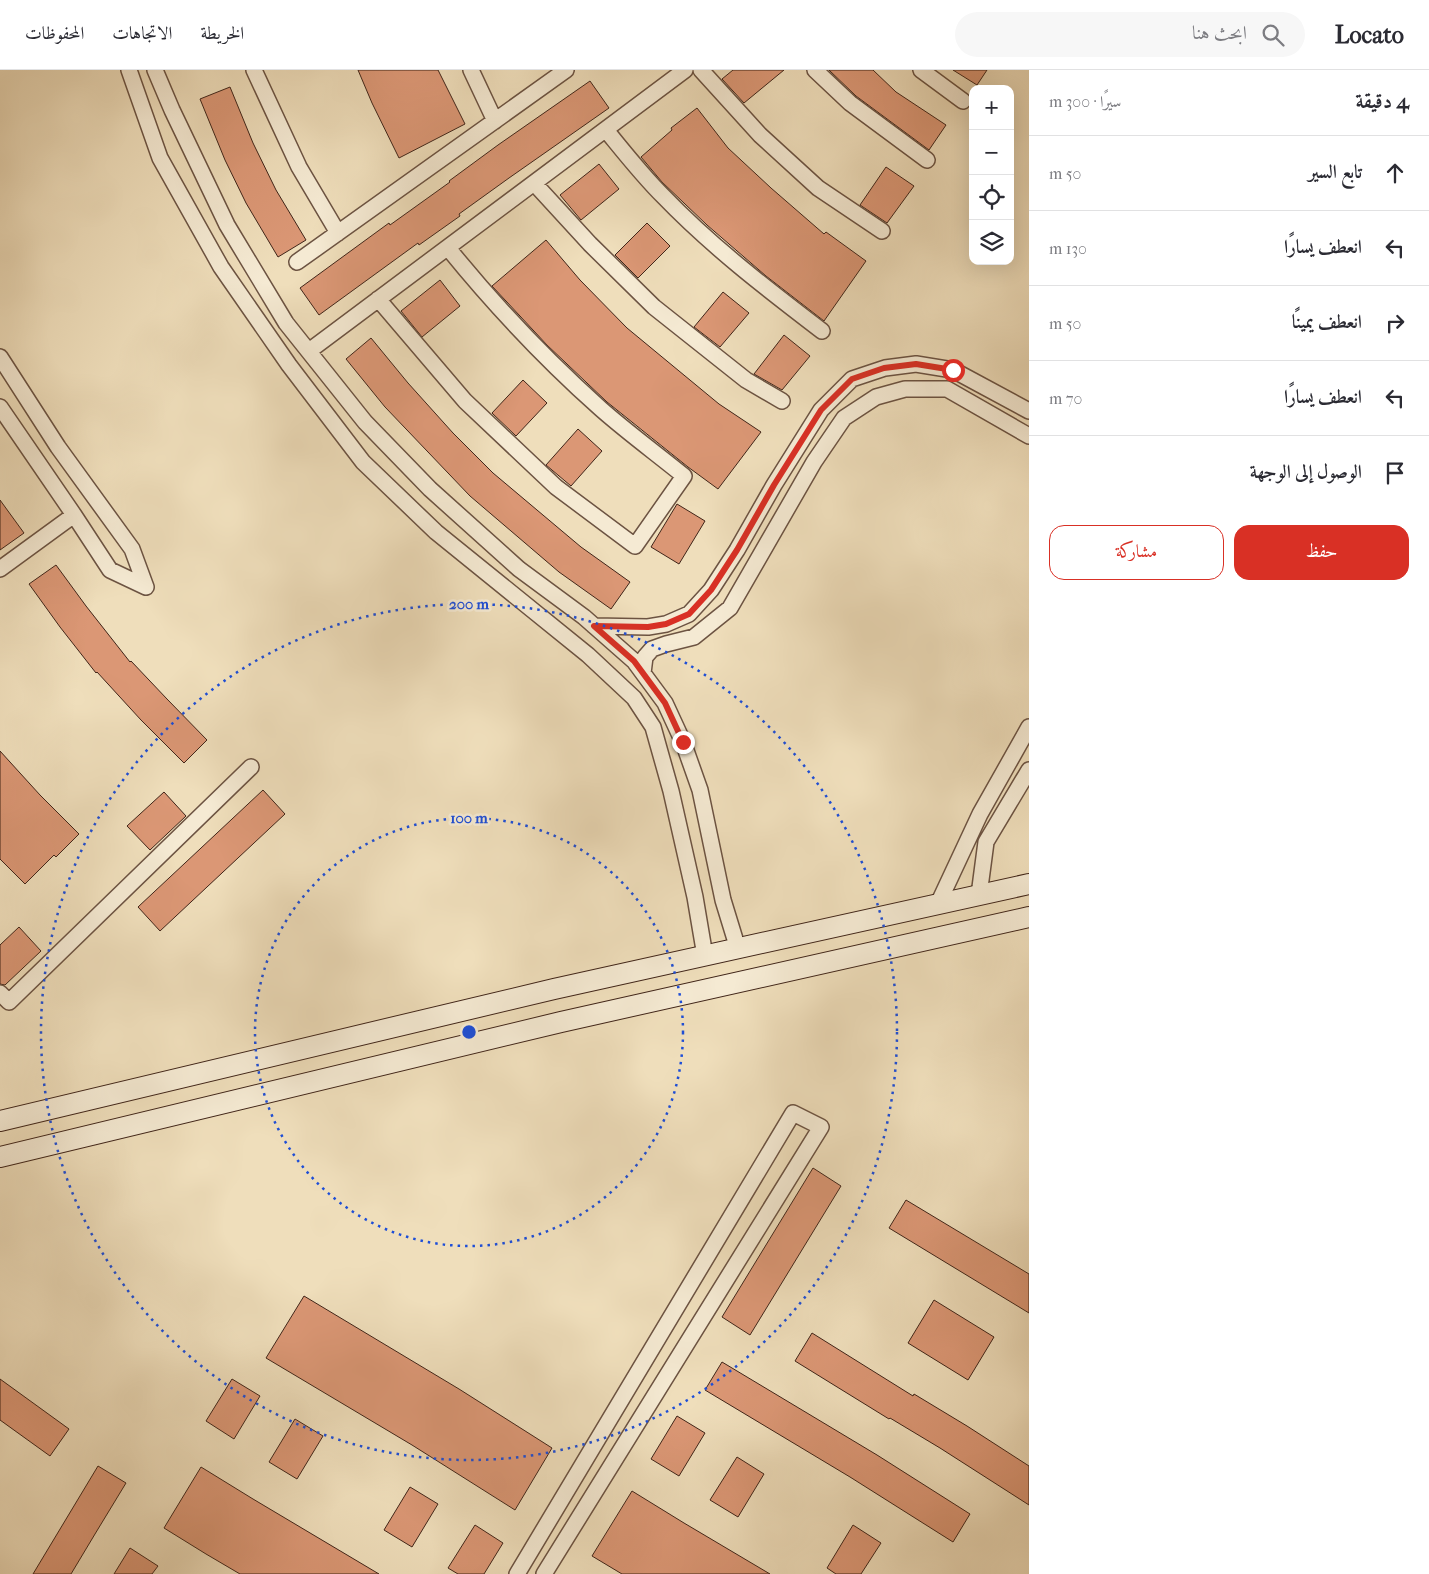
<!DOCTYPE html>
<html lang="ar">
<head>
<meta charset="utf-8">
<style>
	:root { --surface:#fff; --page:#f7f7f7; --text:#2b2b33; --muted:#7c7c81; --line:#e1e1e2; --accent:#d93025 }
	body { margin:0; font-family:"IM FELL French Canon",Amiri,serif; background:var(--page); color:var(--text); direction:rtl }
	.controls { position:absolute; right:15px; top:15px; display:grid; overflow:hidden; border-radius:10px; box-shadow:0 5px 20px #0002 }
	.controls button { width:45px; height:45px; display:grid; place-items:center; padding:0; border:0; border-bottom:1px solid var(--line); background:var(--surface); color:var(--text); font:25px sans-serif }
	.stop { position:absolute; width:15px; height:15px; margin:-11px; border:4px solid #d93025; border-radius:50%; background:#fff }
	.stop.end { background:#d93025; border-color:#fff; box-shadow:0 1px 5px #0008 }
	.list { margin:0; padding:0; list-style:none }
	h2 { display:flex; justify-content:space-between; align-items:center; height:65px; margin:0; padding:0 20px; font-size:21px }
	h2 small { font-size:16px; font-weight:400; color:var(--muted) }
	.list li { display:grid; grid-template-columns:32px 1fr auto; gap:15px; align-items:center; box-sizing:border-box; height:75px; padding:0 20px; border-top:1px solid var(--line) }
	.list b { display:block; font-size:19px; white-space:nowrap }
	.list em { font-size:16px; font-style:normal; color:var(--muted) }
	.actions { display:flex; gap:10px; padding:15px 20px }
	.actions a { flex:1; padding:11px 0; border:1px solid var(--accent); border-radius:15px; text-align:center; font-size:18px; color:var(--accent) }
	.actions .main { background:var(--accent); color:#fff }
	.icon { flex:none; width:28px; height:28px; fill:none; stroke:currentColor; stroke-width:2; stroke-linecap:round; stroke-linejoin:round }
	.map { position:relative; flex:none; width:1029px; height:1504px; overflow:hidden; direction:ltr }
	header { display:flex; align-items:center; gap:30px; box-sizing:border-box; height:70px; padding:0 25px; background:var(--surface); border-bottom:1px solid var(--line) }
	header strong { font-size:24px }
	nav { display:flex; gap:28px; margin-inline-start:auto; font-size:18px }
	.search { width:350px; height:45px; background:var(--page); display:flex; align-items:center; gap:12px; box-sizing:border-box; padding:0 18px; border-radius:28px; color:var(--muted); font-size:19px }
	main { display:flex }
	aside { flex:1; background:var(--surface) }
	.map>svg:first-child { display:block }
	.building { fill:#db9775; stroke:#402519 }
	.lines { fill:none; stroke-linecap:round; stroke-linejoin:round }
	.minor-casing { stroke:#6c5342; stroke-width:18 }
	.secondary-casing { stroke:#402519; stroke-width:22 }
	.minor { stroke:#f5ead3; stroke-width:15 }
	.secondary { stroke:#f5ead3; stroke-width:20 }
	.route { stroke:#d93025; stroke-width:6 }
	.ring { fill:none; stroke:#1d4ed8; stroke-width:2.5; stroke-dasharray:2.5 5 }
	.centre { fill:#1d4ed8; stroke:#f5ead3; stroke-width:2.5 }
	.ring-label { font-size:15px; text-anchor:middle; font-weight:bold; fill:#1d4ed8; stroke:#f5ead3; stroke-width:5; stroke-linejoin:round; paint-order:stroke }
</style>
</head>
<body>
<header>
<strong>Locato</strong>
<div class="search"><svg class="icon" aria-label="search" viewBox="0 0 24 24"><circle cx="10" cy="10" r="6"/><path d="M15 15l6 6"/></svg>ابحث هنا</div>
<nav><a>الخريطة</a><a>الاتجاهات</a><a>المحفوظات</a></nav>
</header>
<main>
<aside>
<h2>4 دقيقة<small>سيرًا · 300 m</small></h2>
<ul class="list">
<li><svg class="icon" aria-label="ahead" viewBox="0 0 24 24"><path d="M12 20V5M6 11l6-6 6 6"/></svg><div><b>تابع السير</b></div><em>50 m</em></li>
<li><svg class="icon" aria-label="left" viewBox="0 0 24 24"><path d="M17 20v-9H6M10 6l-5 5 5 5"/></svg><div><b>انعطف يسارًا</b></div><em>130 m</em></li>
<li><svg class="icon" aria-label="right" viewBox="0 0 24 24"><path d="M7 20v-9h11M14 6l5 5-5 5"/></svg><div><b>انعطف يمينًا</b></div><em>50 m</em></li>
<li><svg class="icon" aria-label="left" viewBox="0 0 24 24"><path d="M17 20v-9H6M10 6l-5 5 5 5"/></svg><div><b>انعطف يسارًا</b></div><em>70 m</em></li>
<li><svg class="icon" aria-label="arrive" viewBox="0 0 24 24"><path d="M6 21V4h12l-3 4 3 4H6"/></svg><div><b>الوصول إلى الوجهة</b></div></li>
</ul>
<div class="actions"><a class="main">حفظ</a><a>مشاركة</a></div>
</aside>
<div class="map">
<svg width="1029" height="1504" viewBox="0 0 1029 1504">
	<rect width="100%" height="100%" fill="#efdebb"/>
	<filter id="stains"><feTurbulence type="fractalNoise" baseFrequency=".004" numOctaves="4"/><feColorMatrix values="0 0 0 0 .2 0 0 0 0 .09 0 0 0 0 .02 0 0 0 .5 -.17"/></filter>
	<radialGradient id="worn" r=".72"><stop offset=".6" stop-color="#630" stop-opacity="0"/><stop offset="1" stop-color="#630" stop-opacity=".3"/></radialGradient>
	<!-- building -->
	<path class="building" d="M358,0H438L465,54L399,88L372,33Z
		M733,0H784L744,33L722,9Z
		M829,0H873L896,22L946,55L929,80L856,26Z
		M953,0H987L977,15Z
		M590,11L609,38L509,108L459,144L460,146L419,175L418,173L319,245L300,218L389,153L390,155L450,112L449,111L498,75Z
		M230,17L253,73L276,120L306,170L278,187L246,133L225,90L200,29Z
		M697,38L728,78L771,118L824,164L826,162L866,191L824,251L766,206L707,155L662,112L641,87L672,60L671,58Z
		M599,94L619,119L581,150L560,125Z
		M886,97L914,116L887,153L860,135Z
		M647,153L670,176L638,208L615,185Z
		M546,170L580,210L627,258L719,334L761,362L718,419L688,397L607,332L547,275L492,216Z
		M440,210L460,236L422,267L401,241Z
		M723,222L749,243L720,277L694,257Z
		M784,265L810,286L782,320L754,304Z
		M371,268L408,313L453,363L493,403L581,477L630,512L611,539L559,502L470,426L385,337L346,289Z
		M523,310L547,333L516,366L492,343Z
		M578,359L602,381L571,416L546,395Z
		M0,430L24,463L0,480Z
		M677,434L705,451L679,494L651,477Z
		M56,495L86,536L130,592L131,591L167,629L207,670L184,693L141,650L97,602L96,603L60,557L29,514Z
		M0,681L40,725L79,764L56,787L54,785L25,814L0,789Z
		M263,720L285,744L160,861L138,837Z
		M164,722L186,746L150,780L127,756Z
		M19,857L41,881L5,915L0,914V875Z
		M813,1098L841,1116L750,1265L722,1247Z
		M906,1130L1029,1204V1243L889,1158Z
		M304,1226L459,1319L552,1378L515,1440L412,1375L266,1288Z
		M934,1230L994,1267L968,1310L908,1273Z
		M812,1263L913,1326L914,1324L967,1356L1029,1396V1435L940,1378L890,1348L889,1349L795,1291Z
		M722,1292L877,1385L970,1444L953,1472L850,1407L705,1320Z
		M0,1309L69,1359L50,1386L0,1350Z
		M232,1309L260,1326L234,1369L206,1351Z
		M677,1346L705,1363L679,1406L651,1389Z
		M295,1349L323,1366L297,1409L269,1392Z
		M737,1387L764,1404L738,1447L710,1430Z
		M98,1396L126,1413L95,1464L71,1504H33Z
		M201,1397L253,1429L379,1504H240L206,1484L164,1458Z
		M410,1417L438,1434L412,1477L384,1460Z
		M632,1421L684,1453L770,1504H622L592,1486Z
		M475,1455L503,1473L484,1504H458L448,1498Z
		M853,1455L881,1473L861,1504H836L827,1498Z
		M130,1478L158,1496L152,1504H114Z"/>
	<g class="lines">
		<!-- minor casing -->
		<g class="minor-casing">
			<path id="minor" d="M129,0L160,88L221,197L289,295L363,392L436,462L588,585L634,628L653,657L671,721L695,827L705,886
				M155,0L172,40L227,155L286,253L365,352L430,419L519,499L584,547L634,591L665,633L683,672L700,720L723,830L738,879
				M254,0L299,97L338,163
				M471,0L495,51
				M701,0L760,65L818,118L882,161
				M815,0L850,33L927,90
				M921,0L963,31
				M606,60C624,82 642,105 663,126C711,176 767,219 822,261
				M534,113L590,174L654,237L746,310L782,331
				M297,192L566,0
				M378,229L465,331L556,417L635,476L684,406C657,384 627,362 601,339C545,289 495,236 448,178
				M309,281L685,0
				M0,287L58,377L132,479L146,517L110,500L74,445L0,337
				M0,499L74,445
				M594,556L648,557L666,554L689,544L711,520L737,480L774,415L821,340L852,309L885,298L916,294L953,300L1029,341
				M643,603L645,587L652,579L666,574L694,567L730,538L814,392L844,348L876,327L905,319H947L1029,366
				M979,825L986,772L1029,700
				M938,834L980,744L1029,657
				M0,923L9,932L251,697
				M517,1504L793,1043L821,1057L544,1504"/>
		</g>
		<!-- secondary casing -->
		<g class="secondary-casing">
			<path id="secondary" d="M0,1051L554,919L1029,814
				M0,1087L561,952L1029,847"/>
		</g>
		<!-- minor -->
		<use href="#minor" class="minor"/>
		<!-- secondary -->
		<use href="#secondary" class="secondary"/>
	</g>
	<g class="lines">
		<!-- route -->
		<path class="route" d="M683,672L665,633L634,591L594,556L648,557L666,554L689,544L711,520L737,480L774,415L821,340L852,309L884,298L916,294L953,300"/>
	</g>
	<!-- distance rings -->
	<g class="ring">
		<circle cx="469" cy="962" r="214"/>
		<circle cx="469" cy="962" r="428"/>
	</g>
	<circle cx="469" cy="962" r="8" class="centre"/>
	<g class="ring-label">
		<text x="469" y="539">200 m</text>
		<text x="469" y="753">100 m</text>
	</g>
	<rect width="100%" height="100%" filter="url(#stains)"/>
	<rect width="100%" height="100%" fill="url(#worn)"/>
</svg>
<div class="controls">
<button>+</button>
<button>−</button>
<button><svg class="icon" aria-label="locate" viewBox="0 0 24 24"><circle cx="12" cy="12" r="6"/><path d="M12 2v4M12 18v4M2 12h4M18 12h4"/></svg></button>
<button><svg class="icon" aria-label="layers" viewBox="0 0 24 24"><path d="M12 4l9 5-9 5-9-5zM3 14l9 5 9-5"/></svg></button>
</div>
<div class="stop" style="left:953px;top:300px"></div>
<div class="stop end" style="left:683px;top:672px"></div>
</div>
</main>
</body>
</html>
